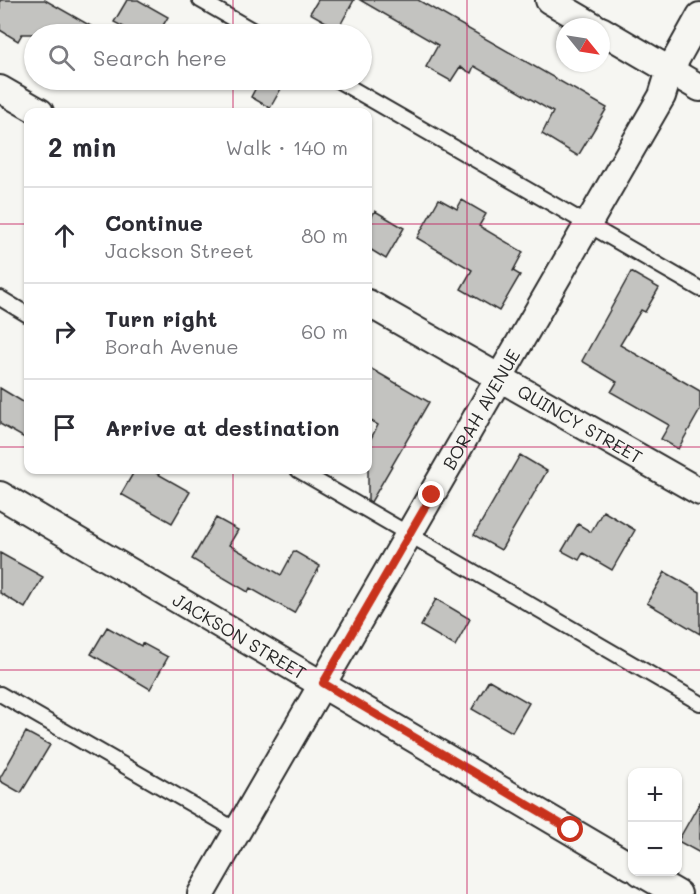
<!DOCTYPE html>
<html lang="en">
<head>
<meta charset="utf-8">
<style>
	:root { --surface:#fff; --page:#f7f7f7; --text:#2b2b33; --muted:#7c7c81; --line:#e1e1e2 }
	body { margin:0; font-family:Mali,sans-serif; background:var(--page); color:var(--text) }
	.controls { position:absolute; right:18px; bottom:18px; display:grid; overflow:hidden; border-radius:12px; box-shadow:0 2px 4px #0004 }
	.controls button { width:54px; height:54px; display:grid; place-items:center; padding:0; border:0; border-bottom:2px solid var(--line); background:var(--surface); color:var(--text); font:30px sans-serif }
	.compass { position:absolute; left:556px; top:18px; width:54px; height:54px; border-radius:50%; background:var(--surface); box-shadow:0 2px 4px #0004; rotate:120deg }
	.stop { position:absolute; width:18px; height:18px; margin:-14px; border:4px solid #c8321e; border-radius:50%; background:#fff }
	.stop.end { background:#c8321e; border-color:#fff; box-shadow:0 2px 6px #0008 }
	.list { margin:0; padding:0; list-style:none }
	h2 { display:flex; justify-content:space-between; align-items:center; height:78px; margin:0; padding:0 24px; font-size:26px }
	h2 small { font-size:20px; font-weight:400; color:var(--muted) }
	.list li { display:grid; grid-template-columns:39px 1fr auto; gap:18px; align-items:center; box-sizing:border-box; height:96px; padding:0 24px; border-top:2px solid var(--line) }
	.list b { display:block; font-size:22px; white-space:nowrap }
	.list p { margin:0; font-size:20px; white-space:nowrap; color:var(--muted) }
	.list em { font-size:20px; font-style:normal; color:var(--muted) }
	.icon { flex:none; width:33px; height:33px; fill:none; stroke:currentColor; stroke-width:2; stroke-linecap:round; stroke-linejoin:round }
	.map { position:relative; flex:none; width:700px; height:894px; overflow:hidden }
	.search { position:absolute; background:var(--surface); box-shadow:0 2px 4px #0004; left:24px; top:24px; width:348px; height:66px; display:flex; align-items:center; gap:15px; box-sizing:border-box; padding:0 21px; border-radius:33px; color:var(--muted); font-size:22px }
	.panel { position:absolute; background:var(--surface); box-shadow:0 2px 4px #0004; left:24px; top:108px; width:348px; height:366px; border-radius:12px }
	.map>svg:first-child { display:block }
	.building { fill:#c3c3c0; stroke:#2b2b2b; stroke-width:1.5 }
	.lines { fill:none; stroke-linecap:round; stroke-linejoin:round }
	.service-casing { stroke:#2b2b2b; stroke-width:18 }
	.minor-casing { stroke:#2b2b2b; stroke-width:30 }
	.service { stroke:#f6f6f2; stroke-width:14 }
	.minor { stroke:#f6f6f2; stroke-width:26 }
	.route { stroke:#c8321e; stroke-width:8 }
	.grid { fill:none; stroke:#c2185b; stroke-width:1.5; stroke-opacity:0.55 }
	.labels { text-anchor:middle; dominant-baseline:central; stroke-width:5; stroke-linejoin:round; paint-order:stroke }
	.street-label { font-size:18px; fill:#2b2b2b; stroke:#f6f6f2 }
</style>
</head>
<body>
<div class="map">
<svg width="700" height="894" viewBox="0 0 700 894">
	<rect width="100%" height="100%" fill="#f6f6f2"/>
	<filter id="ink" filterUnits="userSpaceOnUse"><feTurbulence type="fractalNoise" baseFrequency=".0167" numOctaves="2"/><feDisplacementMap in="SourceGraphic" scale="12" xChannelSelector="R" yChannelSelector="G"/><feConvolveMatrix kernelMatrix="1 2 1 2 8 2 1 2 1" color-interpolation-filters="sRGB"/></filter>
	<g filter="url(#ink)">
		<!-- building -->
		<path class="building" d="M0,0H45L105,34H22L18,41L0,30Z
			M127,0H138L168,17L158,34H137L114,22Z
			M318,0H354L338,29L310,13Z
			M360,0H418L607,108L578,156L542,134L553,112L474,66L471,73L460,67L451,81L426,67L438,45Z
			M260,80H286L270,108L251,97Z
			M439,199L457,209L462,200L486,214L479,226L523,252L513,271L520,275L499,311L461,289L472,270L417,238Z
			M375,211L404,228L386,259L368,248V223Z
			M631,272L659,288L645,312L641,310L620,345L700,391V410L678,449L661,439L669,425L611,392L617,382L582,361Z
			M368,367L429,402L371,502L368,500V444L378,425L368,419Z
			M0,388L28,405V440L0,424Z
			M520,455L547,471L501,550L474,535Z
			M135,470H151L190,492L172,523L121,494Z
			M603,511L635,530L612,570L583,553L579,560L562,551L578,524L591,532Z
			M216,518L238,530L229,545L281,575L294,551L320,566L294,613L250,588L248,592L192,559Z
			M0,553L43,577L25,608L0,593Z
			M665,572L700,592V634L647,603Z
			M436,599L470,619L455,646L421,626Z
			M107,627L141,646L142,643L168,657L150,689L91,654Z
			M489,680L529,703L512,732L472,709Z
			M26,732L50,745L21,793L0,781V778Z
			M700,802V853L678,841Z"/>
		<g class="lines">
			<!-- service casing -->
			<g class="service-casing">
				<path id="service" d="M200,0L259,34
					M337,80L700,289
					M0,298L28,315
					M298,470L700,703
					M0,694L238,831"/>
			</g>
			<!-- minor casing -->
			<g class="minor-casing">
				<g id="minor">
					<path d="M549,0L595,27"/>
					<path d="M601,30L700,88"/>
					<path d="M0,89L40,112"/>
					<path id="s1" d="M368,303L700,492"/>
					<path id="s2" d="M0,495L632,867"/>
					<path d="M640,872L678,894"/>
					<path id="s3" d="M201,894L662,96L670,70L700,16"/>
				</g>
			</g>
			<!-- service -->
			<use href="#service" class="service"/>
			<!-- minor -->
			<use href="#minor" class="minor"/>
		</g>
	</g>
	<g class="lines" filter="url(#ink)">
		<!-- route -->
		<path class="route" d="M432,495L323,683L571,830"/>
	</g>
	<!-- grid -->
	<path class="grid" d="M233,0V34M467,0V894M233,80V112M0,224H28M368,224H700M0,447H28M368,447H700M233,470V894M0,670H700"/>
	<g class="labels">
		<!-- street labels -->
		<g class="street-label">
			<text stroke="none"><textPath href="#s3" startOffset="560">BORAH AVENUE</textPath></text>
			<text stroke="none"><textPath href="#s1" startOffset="244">QUINCY STREET</textPath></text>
			<text stroke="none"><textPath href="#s2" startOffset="278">JACKSON STREET</textPath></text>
		</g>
	</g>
</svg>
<div class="controls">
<button>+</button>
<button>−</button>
</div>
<svg class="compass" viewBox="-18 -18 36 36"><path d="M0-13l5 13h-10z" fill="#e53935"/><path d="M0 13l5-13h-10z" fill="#7c7c81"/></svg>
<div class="stop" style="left:571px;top:830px"></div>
<div class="stop end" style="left:432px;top:495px"></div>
<div class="search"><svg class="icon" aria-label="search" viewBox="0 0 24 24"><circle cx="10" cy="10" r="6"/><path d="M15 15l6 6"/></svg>Search here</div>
<section class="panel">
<h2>2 min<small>Walk · 140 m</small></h2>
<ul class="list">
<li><svg class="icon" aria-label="ahead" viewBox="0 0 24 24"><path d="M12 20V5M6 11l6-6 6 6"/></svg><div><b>Continue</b><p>Jackson Street</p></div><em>80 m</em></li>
<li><svg class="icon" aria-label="right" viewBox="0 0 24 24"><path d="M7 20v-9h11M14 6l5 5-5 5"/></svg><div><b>Turn right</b><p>Borah Avenue</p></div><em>60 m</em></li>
<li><svg class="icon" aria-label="arrive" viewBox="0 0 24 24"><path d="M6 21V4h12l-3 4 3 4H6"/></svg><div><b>Arrive at destination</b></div></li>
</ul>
</section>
</div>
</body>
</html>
